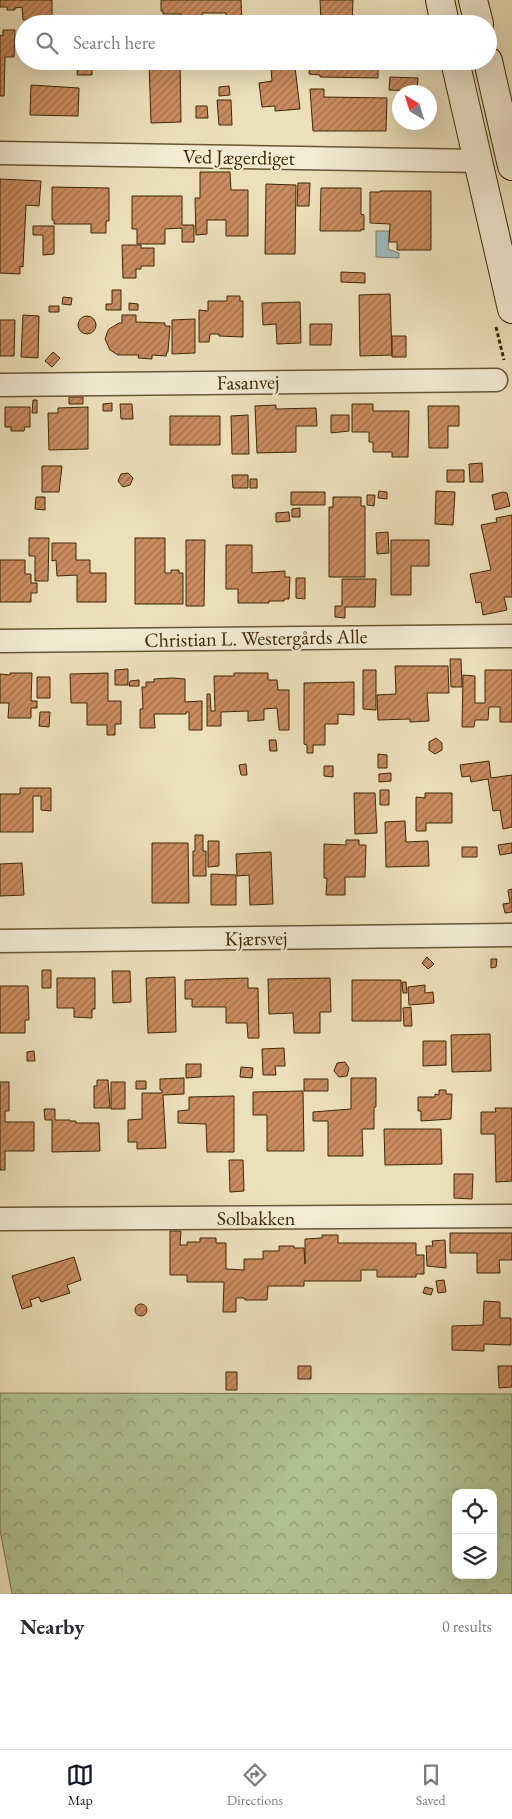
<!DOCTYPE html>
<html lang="en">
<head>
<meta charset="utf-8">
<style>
	:root { --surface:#fff; --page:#f7f7f7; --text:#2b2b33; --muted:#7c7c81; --line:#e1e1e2; --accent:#111827 }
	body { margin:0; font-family:"EB Garamond",serif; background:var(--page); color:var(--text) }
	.controls { position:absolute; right:15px; bottom:15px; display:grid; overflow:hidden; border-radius:10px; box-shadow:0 5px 20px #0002 }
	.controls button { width:45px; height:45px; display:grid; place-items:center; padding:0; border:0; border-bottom:1px solid var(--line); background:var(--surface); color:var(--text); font:25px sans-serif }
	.compass { position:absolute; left:392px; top:85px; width:45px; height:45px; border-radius:50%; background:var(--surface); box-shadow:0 5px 20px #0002; rotate:322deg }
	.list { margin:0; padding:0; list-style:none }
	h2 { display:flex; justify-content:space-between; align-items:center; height:65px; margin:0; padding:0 20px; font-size:21px }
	h2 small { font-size:16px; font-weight:400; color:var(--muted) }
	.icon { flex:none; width:28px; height:28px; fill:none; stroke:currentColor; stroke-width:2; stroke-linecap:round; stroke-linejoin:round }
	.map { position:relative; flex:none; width:512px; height:1594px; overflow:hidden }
	.search { position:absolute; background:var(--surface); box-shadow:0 5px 20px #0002; left:15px; right:15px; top:15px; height:55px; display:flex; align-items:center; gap:12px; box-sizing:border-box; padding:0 18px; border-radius:28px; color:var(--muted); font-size:19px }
	.sheet { height:155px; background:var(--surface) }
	nav { display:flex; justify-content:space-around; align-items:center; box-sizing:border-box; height:70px; border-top:1px solid var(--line); background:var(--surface); font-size:14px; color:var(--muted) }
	nav a { display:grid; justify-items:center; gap:2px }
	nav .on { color:var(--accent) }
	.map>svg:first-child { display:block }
	.forest { fill:url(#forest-crowns); stroke:#78764c; fill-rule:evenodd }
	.water { fill:#9fbabc; stroke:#788072 }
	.building { fill:url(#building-hatch); stroke:#3d2804 }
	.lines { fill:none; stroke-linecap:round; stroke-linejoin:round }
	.street-casing { stroke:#695632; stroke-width:25 }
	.secondary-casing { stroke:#3d2804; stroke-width:30 }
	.path { stroke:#3d2804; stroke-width:3; stroke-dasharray:4 2.5; stroke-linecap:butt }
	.street { stroke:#f3ebd3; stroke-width:22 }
	.secondary { stroke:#f3ebd3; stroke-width:28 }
	.labels { text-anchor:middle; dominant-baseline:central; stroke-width:4; stroke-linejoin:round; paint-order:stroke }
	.street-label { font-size:20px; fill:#3d2804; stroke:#f3ebd3 }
</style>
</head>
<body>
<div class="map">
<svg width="512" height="1594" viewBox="0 0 512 1594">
	<defs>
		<pattern id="forest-crowns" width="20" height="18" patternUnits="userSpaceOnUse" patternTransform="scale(1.25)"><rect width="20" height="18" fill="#b2c394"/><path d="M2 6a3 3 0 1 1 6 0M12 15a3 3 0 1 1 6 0" fill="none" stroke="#929e77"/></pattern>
		<pattern id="building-hatch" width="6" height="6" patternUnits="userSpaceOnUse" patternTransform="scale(1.25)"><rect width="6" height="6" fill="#c98b5f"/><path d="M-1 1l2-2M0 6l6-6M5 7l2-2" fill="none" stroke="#a4724c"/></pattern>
	</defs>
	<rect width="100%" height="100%" fill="#ece0bb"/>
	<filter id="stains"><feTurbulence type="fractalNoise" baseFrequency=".004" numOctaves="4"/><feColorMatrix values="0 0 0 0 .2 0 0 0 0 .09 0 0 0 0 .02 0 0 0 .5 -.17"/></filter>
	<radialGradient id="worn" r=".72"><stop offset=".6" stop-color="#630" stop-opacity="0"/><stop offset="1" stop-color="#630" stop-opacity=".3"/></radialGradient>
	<!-- forest -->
	<path class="forest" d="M0,1393L512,1394V1594H12L0,1530ZM456,1493H493V1575H456Z"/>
	<!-- water -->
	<path class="water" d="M376,231H389L388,249L399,253V258L376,257Z"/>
	<!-- building -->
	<path class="building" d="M0,0H52V20H23L22,7L15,8V10H7V7H0Z
		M161,0H241L242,24H226V13H202L203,22L182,23L181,14H163V11H161Z
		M320,0H353L352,23L321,22Z
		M3,30H15L14,57H5L4,96H0V35L3,36Z
		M78,61H92V75H77Z
		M149,61H180L181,122L151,123Z
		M310,61H378V78L320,77V75L309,74Z
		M295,67L300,109L275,111V106L262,107L259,83L272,81L271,69Z
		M390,77L418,78L417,91L389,90Z
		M31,85L79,88L78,116L30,115Z
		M229,86L230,95L219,96V87Z
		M310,89H324V97L387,98L386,131H313Z
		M217,100H231L232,125H219Z
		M196,106H207L208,118H196Z
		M200,172H230L231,190H248V236H226V220H207V234L196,235L195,198H200Z
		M0,179L41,181L39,206L26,205L23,267L20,266V274L0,273Z
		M298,183H310L309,206H297Z
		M266,184L296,185L295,254H265Z
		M52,187L109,188V221H106V233H91V224H54V220H52Z
		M321,188H361V214L364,215V230L361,229V231H320Z
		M380,191H431V250H397V242H389L390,224L370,223V192H380Z
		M132,196H182V225H194V242H182V228L165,229V244H137V229H132Z
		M33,226H54V254L43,255V235H33Z
		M122,245H141V248H154V266H141V269H136V278H123Z
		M341,272L365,273V283L341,282Z
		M112,290H121V310H106V304H112Z
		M390,294L392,355L360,356L359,295Z
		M227,296H240V301H243V337L219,336V334H210L209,342H199V310L208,311V301H227Z
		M63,297L72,298L71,305L62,304Z
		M300,302L301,343L277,344L276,324L263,325L262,303Z
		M129,303L138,304V310H129Z
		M49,306H59V312H49Z
		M23,315L39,316L38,358L21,357Z
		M122,315H136V322L165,323V326H170L168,352H167L166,356L152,355V359L138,358L139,355H118L110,350L105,339L107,333L109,329L119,323H122Z
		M78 325a9 9 0 1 1 18 0a9 9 0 1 1-18 0Z
		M195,319V353L172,354V320Z
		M0,320H15L14,356H0Z
		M310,324H332L331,345H310Z
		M392,336H406V357H392Z
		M53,352L60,358L52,367L45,361Z
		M69,397H83V404H69Z
		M33,400H37V413H32Z
		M112,403V411H103V404Z
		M120,404H132L133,419H121Z
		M352,404H373V411H409L408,457H392V452H373V442H369V432H352Z
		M276,405V409L316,408L317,426H296V452L257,453L255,406Z
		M428,406H459V426H448V448H429Z
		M5,407H30V427H25L24,431H11V427H5Z
		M88,407V449L49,450L48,413H58V408Z
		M248,415L249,454H232L231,416Z
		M331,415H349V431L331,433Z
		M170,416H220V445H170Z
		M482,463L483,482H470L469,464Z
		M42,466H62L59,492H42Z
		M447,470H464V482H447Z
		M128,473L133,478L130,485L123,487L118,481L121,474Z
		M232,475H248V488H233Z
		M250,479H257V488H250Z
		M379,491L387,492V499L378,498Z
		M436,491L455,492L453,525L435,524Z
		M291,492H325V505H291Z
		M503,492L507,493L510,506L495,510L492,495Z
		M367,495H375L374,506L367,505Z
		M36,497H45V510L35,509Z
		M333,497H361V506H365V577H329V507H333Z
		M300,508V517H292V509Z
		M289,512L290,521L276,522V513Z
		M512,515V597H504L507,610L483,615L481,602L476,603L470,574L491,570L481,525L497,522L496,518Z
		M388,532L389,553L377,554L376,533Z
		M29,538H49L48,581H35V556H29Z
		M135,538H165V573H171V570H179V573H183V604H135Z
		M186,540H205L204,606H186Z
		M391,540H429V566H411V595H391Z
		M52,543H76V560H90V573H106V602H77V575L57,576L56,560L52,561Z
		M226,545H252V573L285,571V577H290L289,599H284V601H269V603H238V589H226Z
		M0,560H25V574H31V583H37V593H31V602H0Z
		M296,578H305V599L296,598Z
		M342,579H376L375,607H345V618L335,617V606H342Z
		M450,659H461L462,687H451Z
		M395,666H448L449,693H427L429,721L410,722V719L378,720L377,695L396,694Z
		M128,669V685H115V670Z
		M363,670H376V710L363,709Z
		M485,670H512V722H500V707H489L488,720H475L474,727H462L463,675L475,676V703H485Z
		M10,673H32L31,701H37V708H31V718H8L9,703H0V674L10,675Z
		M108,673V701H121V724H115V735H107V725H87V703H71L70,674Z
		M234,673H268V680H277L278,690H289V730H279L277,708L264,709V720L248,721V711L221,712V726H207V694H210L211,711H215L214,676H234Z
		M37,677H50V698H37Z
		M172,678L185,679V702L202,701V730H189V712H186V714H154L155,728H140V709H143L142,687H146V682H154V679Z
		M139,680V686H129L130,681Z
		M354,682V715L338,714V724H325V745H313V753H307V745L304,744V683Z
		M40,712H50L49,727L39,726Z
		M436,738L442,743V750L435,754L429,750V742Z
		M269,740H276L277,751H270Z
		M378,754L387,755V768H378Z
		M489,761L491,778L512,775V827L503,829L500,810L493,811L488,779L471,782L470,776L462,777L460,765Z
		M246,764L247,775H241L239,765Z
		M324,766H333V777L324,776Z
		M391,773V781L379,782V774Z
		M20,788H51V811L41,810V796H33V832H0V794H20Z
		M380,790H389V805H380Z
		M354,793H375L377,833L355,834Z
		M425,793H452V823H426V831H416V797L425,798Z
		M405,821L406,842L428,841L429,866L386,867L385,822Z
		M195,835H203V851H206V876H193V851H195Z
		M346,840H359V845H366L365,877H345V895H326L327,878H324V844L346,845Z
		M208,841H219V866L208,867Z
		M152,843H188L189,903H152Z
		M512,843V853L500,855L498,845Z
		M462,847H477V857H462Z
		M271,852L273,904L250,905L249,875L237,876L236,854Z
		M22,863L24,895L0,896V864Z
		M211,874L236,875V905H211Z
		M512,889V912L505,913L503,904L510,903L508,890Z
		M427,957L434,964L428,969L422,963Z
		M491,959H497L496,967L491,968Z
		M42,970H51V988H42Z
		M112,971H130L131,1002L113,1003Z
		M175,977L176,1032L148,1033L146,978Z
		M57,978H95V1009H92V1018L74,1017V1008H57Z
		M248,978V988H258L259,1038H248L247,1023H226V1007H192V999H185V980Z
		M330,978L331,1012H320V1033H294L293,1013L269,1014L268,979Z
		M352,980H401V1021H352Z
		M402,982H406L407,993H403Z
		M425,985V993L433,992L434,1003L409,1005L408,987Z
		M0,986H28L29,1020H25V1033H0Z
		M411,1007L412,1026H404L403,1008Z
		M490,1034L491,1071L452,1072L451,1035Z
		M423,1041H446V1065L423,1066Z
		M284,1048L285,1066H275L276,1075H263L262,1049Z
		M34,1051L35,1061H27V1052Z
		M345,1062L349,1068L347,1076L339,1077L334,1071L337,1063Z
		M186,1064H201V1077L186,1078Z
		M241,1067L253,1068L252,1078L240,1077Z
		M184,1078V1094L163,1095L166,1148L137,1149V1142H128V1120L142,1119V1093H162V1090H160V1079Z
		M351,1078H376V1107H374V1129H362L363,1156H328V1121H313V1112L351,1109Z
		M304,1079H328V1091H304Z
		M97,1080H108L110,1108H94V1086H97Z
		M136,1081H146V1089H136Z
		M0,1082H9V1111H5V1122H34V1151H5V1170H0Z
		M111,1082H125V1109H111Z
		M439,1090H446V1094H452L451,1119L421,1121V1111H418V1097H435V1094L439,1095Z
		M303,1091L304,1151H267V1115H253V1092Z
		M234,1096V1152H207L206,1124L178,1123V1111L189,1110V1097Z
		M495,1108H512V1181L496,1182L495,1134H481V1112H496Z
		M44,1109H55V1120H70V1121H76V1123H99L100,1151L52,1152V1120H45Z
		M384,1129H441L442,1164L385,1165Z
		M229,1160H243L244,1191L230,1192Z
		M454,1174H473L472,1199L454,1198Z
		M170,1231H181L180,1245H187V1242H200V1238H216V1243H226V1269L244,1270V1259H263V1251H279V1246H294V1248H304L305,1264V1239L322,1238V1235H338V1243H416V1255H424V1274H416V1277H377V1270H361V1281H304V1286H268L267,1300H245L244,1298H236V1312H223L224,1282H187V1275H170Z
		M450,1233H512V1260H499L500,1273H477V1253H450Z
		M445,1240L446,1268L427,1266L426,1246H433L432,1241Z
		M74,1257L81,1280L67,1285L70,1293L41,1302L39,1297L30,1300L32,1306L22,1309L12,1276Z
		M444,1280L446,1292L438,1293L436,1281Z
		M425,1287L433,1289L431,1295L423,1293Z
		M484,1301L500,1302V1318H511V1345L484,1344V1351L452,1350V1326L483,1325Z
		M135 1310a6 6 0 1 1 12 0a6 6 0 1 1-12 0Z
		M298,1366H311V1379H298Z
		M498,1366H512V1387L499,1388Z
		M226,1372H237V1390H226Z"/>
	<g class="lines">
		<!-- street casing -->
		<g class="street-casing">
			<path id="street" d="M0,153L479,161
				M0,385L496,380
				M0,641L512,636
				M0,941L512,935
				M0,1219L512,1216"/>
		</g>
		<!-- secondary casing -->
		<g class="secondary-casing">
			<path id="secondary" d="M440,0L445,24
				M473,0L479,24
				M455,61L512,309
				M488,61L512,166"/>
		</g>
		<!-- path -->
		<path class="path" d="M496,327L504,360"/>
		<!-- street -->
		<use href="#street" class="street"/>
		<!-- secondary -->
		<use href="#secondary" class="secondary"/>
	</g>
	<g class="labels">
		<!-- street labels -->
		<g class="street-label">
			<text transform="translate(239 157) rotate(1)">Ved Jægerdiget</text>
			<text transform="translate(248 382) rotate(-1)">Fasanvej</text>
			<text transform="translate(256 638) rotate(-1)">Christian L. Westergårds Alle</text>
			<text transform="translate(256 938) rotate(-1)">Kjærsvej</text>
			<text x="256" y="1218">Solbakken</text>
		</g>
	</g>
	<rect width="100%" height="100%" filter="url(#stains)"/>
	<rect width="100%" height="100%" fill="url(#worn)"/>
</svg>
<div class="controls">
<button><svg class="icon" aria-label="locate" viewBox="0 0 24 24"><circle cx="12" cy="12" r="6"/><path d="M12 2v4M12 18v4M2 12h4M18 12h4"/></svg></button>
<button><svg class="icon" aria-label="layers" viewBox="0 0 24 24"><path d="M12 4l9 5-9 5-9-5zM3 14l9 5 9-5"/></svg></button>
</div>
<svg class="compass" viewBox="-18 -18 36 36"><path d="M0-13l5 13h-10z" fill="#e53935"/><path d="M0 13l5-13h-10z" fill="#7c7c81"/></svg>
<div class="search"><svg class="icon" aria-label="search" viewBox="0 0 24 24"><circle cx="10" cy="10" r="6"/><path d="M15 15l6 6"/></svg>Search here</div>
</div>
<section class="sheet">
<h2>Nearby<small>0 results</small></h2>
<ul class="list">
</ul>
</section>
<nav>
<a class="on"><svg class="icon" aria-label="map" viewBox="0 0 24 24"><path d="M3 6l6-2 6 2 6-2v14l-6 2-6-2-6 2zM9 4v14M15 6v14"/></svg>Map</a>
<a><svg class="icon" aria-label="directions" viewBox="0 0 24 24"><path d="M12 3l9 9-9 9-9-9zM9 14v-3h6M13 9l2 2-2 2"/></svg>Directions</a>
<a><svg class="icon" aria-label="saved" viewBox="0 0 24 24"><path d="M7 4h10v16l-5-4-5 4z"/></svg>Saved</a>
</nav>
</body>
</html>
